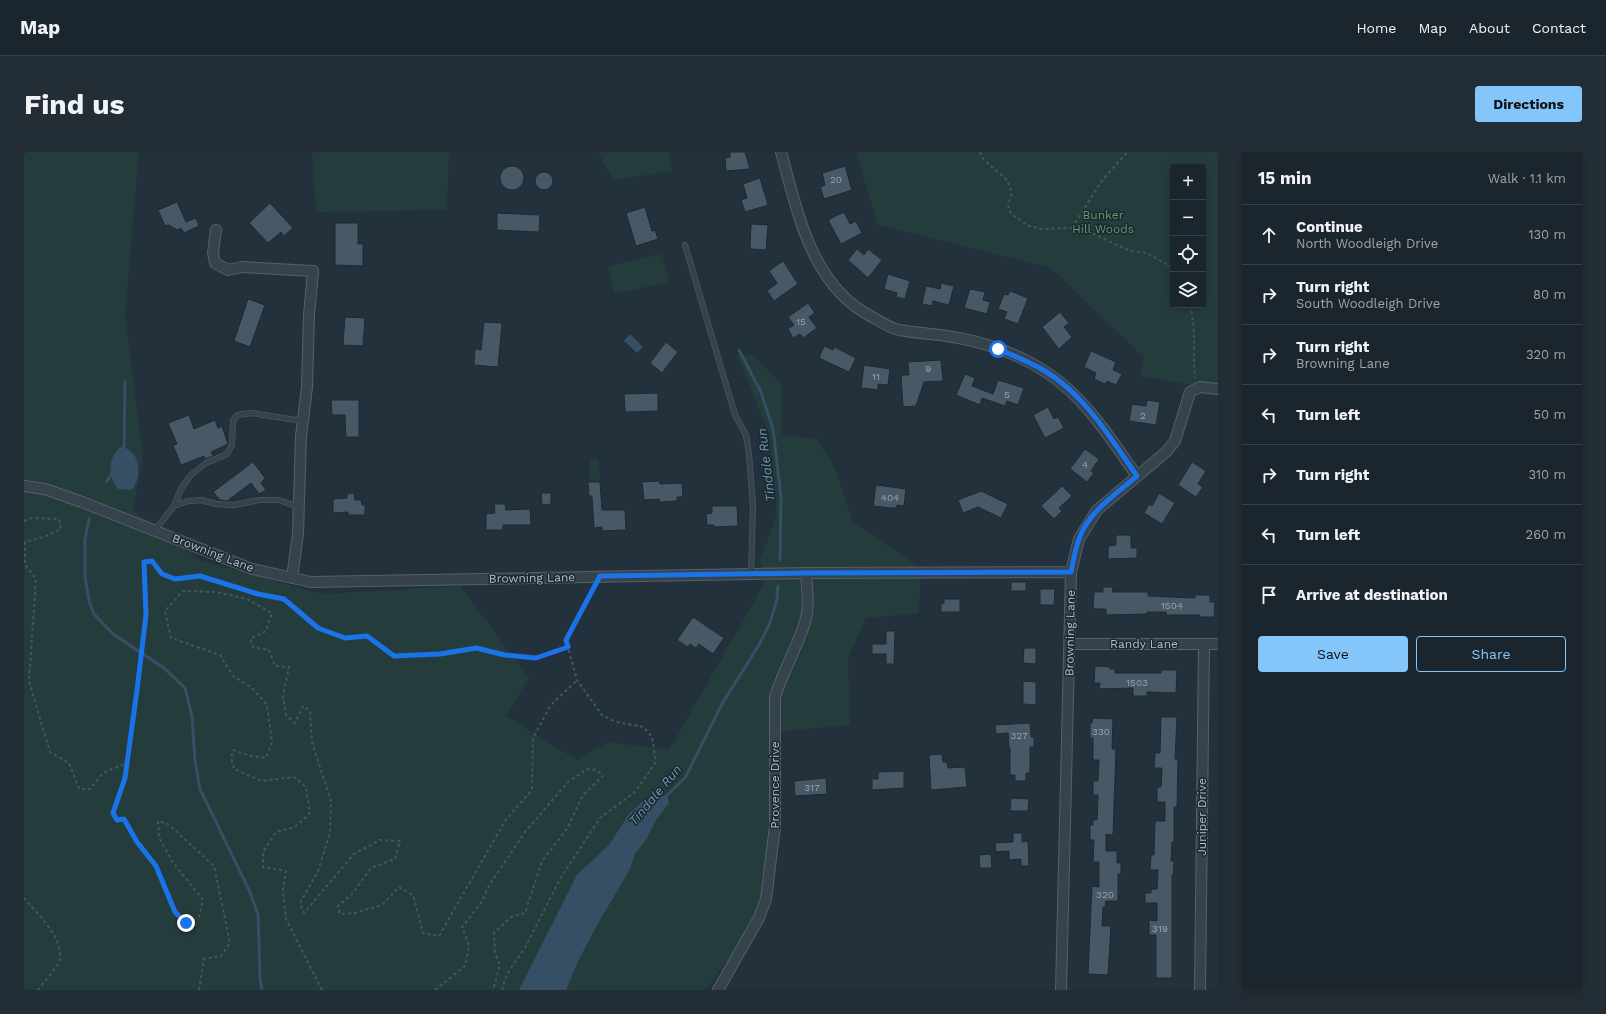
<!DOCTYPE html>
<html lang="en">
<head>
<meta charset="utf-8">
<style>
	:root { --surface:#1a252d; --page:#232d35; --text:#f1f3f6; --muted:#9fa5aa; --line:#384249; --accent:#84c5fa }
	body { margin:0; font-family:"Work Sans",sans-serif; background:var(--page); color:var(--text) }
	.controls { position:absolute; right:12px; top:12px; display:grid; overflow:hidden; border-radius:4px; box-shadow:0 2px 10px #0003 }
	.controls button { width:36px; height:36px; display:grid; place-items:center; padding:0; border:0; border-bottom:1px solid var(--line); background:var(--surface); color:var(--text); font:20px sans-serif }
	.stop { position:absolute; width:12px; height:12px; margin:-9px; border:3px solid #1a73e8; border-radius:50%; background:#fff }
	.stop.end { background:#1a73e8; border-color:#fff; box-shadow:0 1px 4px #0008 }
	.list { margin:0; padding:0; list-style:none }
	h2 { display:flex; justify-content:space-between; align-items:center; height:52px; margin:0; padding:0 16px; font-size:17px }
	h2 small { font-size:13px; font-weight:400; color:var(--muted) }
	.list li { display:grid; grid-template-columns:26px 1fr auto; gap:12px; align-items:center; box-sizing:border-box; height:60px; padding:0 16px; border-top:1px solid var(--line) }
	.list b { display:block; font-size:15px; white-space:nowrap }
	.list p { margin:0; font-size:13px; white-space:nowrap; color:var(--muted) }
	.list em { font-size:13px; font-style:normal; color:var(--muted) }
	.actions { display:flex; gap:8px; padding:12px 16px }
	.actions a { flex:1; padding:9px 0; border:1px solid var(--accent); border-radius:4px; text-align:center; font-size:14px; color:var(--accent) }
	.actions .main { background:var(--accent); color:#111 }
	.icon { flex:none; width:22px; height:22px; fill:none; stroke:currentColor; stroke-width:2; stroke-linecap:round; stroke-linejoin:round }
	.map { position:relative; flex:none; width:1194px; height:838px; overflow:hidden; border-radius:4px }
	header { display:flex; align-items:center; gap:24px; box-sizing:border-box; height:56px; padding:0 20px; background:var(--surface); border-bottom:1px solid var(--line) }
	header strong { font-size:19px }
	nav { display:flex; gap:22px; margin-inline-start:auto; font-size:14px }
	.intro { display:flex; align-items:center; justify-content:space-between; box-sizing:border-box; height:96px; padding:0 24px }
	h1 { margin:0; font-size:28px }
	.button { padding:10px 18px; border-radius:4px; background:var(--accent); color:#111; font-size:14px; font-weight:700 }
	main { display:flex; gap:24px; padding:0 24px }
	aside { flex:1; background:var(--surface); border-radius:4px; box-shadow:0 2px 10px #0003 }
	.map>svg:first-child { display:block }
	.green { fill:#243d3c; fill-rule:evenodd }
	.water { fill:#355064 }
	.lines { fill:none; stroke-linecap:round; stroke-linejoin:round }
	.stream { stroke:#355064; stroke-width:3 }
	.building { fill:#485965; stroke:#1d2a33 }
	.lane-casing { stroke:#54616a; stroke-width:6 }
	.street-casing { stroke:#54616a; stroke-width:12 }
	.path { stroke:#425958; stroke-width:2; stroke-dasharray:3 3; stroke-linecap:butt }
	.lane { stroke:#36434c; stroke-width:5 }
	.street { stroke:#36434c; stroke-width:10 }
	.route { stroke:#1a73e8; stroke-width:5 }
	.labels { text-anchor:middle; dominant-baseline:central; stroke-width:3; stroke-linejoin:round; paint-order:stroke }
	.number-label { font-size:10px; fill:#97a5af }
	.park-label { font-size:12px; fill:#67996b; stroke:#1b2831 }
	.street-label { font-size:12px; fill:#b1bec8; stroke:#1b2831 }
	.water-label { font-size:13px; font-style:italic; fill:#7094ac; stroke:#1b2831 }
</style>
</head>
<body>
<header>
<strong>Map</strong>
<nav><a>Home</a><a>Map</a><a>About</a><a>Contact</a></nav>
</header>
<div class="intro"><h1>Find us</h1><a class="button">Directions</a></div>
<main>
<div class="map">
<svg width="1194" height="838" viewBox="0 0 1194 838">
	<rect width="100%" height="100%" fill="#22313c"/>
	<!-- green -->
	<path class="green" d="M0,0H115L101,162L119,305L109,358L176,408L298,442L436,434L505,526L482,564L553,608L584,590L645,598L740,432L736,408L753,363L745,282L713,203H728L758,232V283L793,287L812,318L828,368L897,417L895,461L842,466L824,506L826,573L750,580L742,753L682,838H0Z
		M288,0H425L423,58L292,60Z
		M574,0H645L648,19L589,28Z
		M832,0H1194V237L1116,224L1119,205L1027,116L854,73ZM1149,15H1179V153H1149Z
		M638,102L645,130L590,142L584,114Z
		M566,307H575L576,328H566Z"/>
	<!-- water -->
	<path class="water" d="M606,182L619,195L613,201L600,189Z
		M96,295C116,296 119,324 108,338L94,337C83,323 84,307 96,295Z
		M631,644H643L645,651L632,668L623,686L611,702L606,717L576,768L555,807L542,838H495L553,723L585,693L605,662L619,649Z"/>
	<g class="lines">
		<!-- stream -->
		<path class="stream" d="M715,198L737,240L749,277L757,345L756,408
			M100,298L101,229
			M83,329L88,321
			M65,367L61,388V425L65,449L70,462L89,482L140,516L161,536L168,564L171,609L176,637L225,738L234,762L236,825L238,838
			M640,646L661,626L699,550L735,493L746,471L753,447L754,434"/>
	</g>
	<!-- building -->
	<path class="building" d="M706,0H721L726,17L702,19L701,6L706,5Z
		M476 26a12 12 0 1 1 24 0a12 12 0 1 1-24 0Z
		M821,14L828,38L800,47L796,35L801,33L798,21Z
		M511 29a9 9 0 1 1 18 0a9 9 0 1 1-18 0Z
		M736,26L744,53L721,60L717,48L723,46L719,32Z
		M153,50L162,70L172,66L175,74L160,81L157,76L153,78L145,73L141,74L134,58Z
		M246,51L269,76L260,84L257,80L244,91L225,71Z
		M621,55L628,79L631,78L634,87L612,94L602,61Z
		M820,60L826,72L832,69L838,81L817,92L804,68Z
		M473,61L516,63L515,80L473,78Z
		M311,71H334V92H339V114L311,113Z
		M727,72L744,73L742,98L726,97Z
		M833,97L840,103L844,97L858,108L844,126L824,108Z
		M759,109L774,132L750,149L743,139L753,131L745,119Z
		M864,122L886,129L881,147L872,145L873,141L860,137Z
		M917,131L930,134L925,153L909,149L908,154L898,152L902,134L916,137Z
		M946,137L961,140L959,148L966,150L963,162L940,156Z
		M986,139L1004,146L994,172L980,167L983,160L974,157L980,142L984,143Z
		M224,147L241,153L226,195L210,189Z
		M784,151L791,161L785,165L793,176L779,186L776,182L769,186L764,177L770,173L764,165Z
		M1036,160L1045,171L1040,175L1048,185L1035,197L1018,175Z
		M321,165L341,166L339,194L319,193Z
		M460,170L478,171L474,215L450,213L451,197L457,198Z
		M642,190L654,200L638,221L626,211Z
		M800,194L809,198L810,195L832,206L825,220L795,206Z
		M1067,199L1092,210L1089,218L1098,222L1092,233L1083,229L1081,232L1070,227L1072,221L1060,215Z
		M917,208L919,229L900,230L892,254L879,255L877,223H885L884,210Z
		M840,213L866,217L864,233L854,232V238L837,236Z
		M941,222L951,226L948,234L969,242L974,228L1000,236L994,253L983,249L981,254L958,246L956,253L932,243Z
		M634,241V259L601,260L600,242Z
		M307,248H335V285H322L321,263H308Z
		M1123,248L1136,250L1132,273L1105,269L1108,252L1122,254Z
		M1024,255L1030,267L1034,265L1040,276L1021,286L1009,263Z
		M165,263L170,277L191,268L194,276L198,274L204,292L187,300L189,304L181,307L180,304L157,313L149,293L153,292L144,271Z
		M1061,297L1075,307L1067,319L1070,321L1063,330L1046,317Z
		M229,310L241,326L237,331L242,338L235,342L227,331L203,349L196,348L189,340Z
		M1168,310L1182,319L1174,332L1179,335L1172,345L1154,333Z
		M635,329L636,332L658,331L659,345H653V349L636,350L635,347L620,348L618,330Z
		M564,330H576L578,358H601L602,378L578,379V375L570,376L568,344H565Z
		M852,333L882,337L880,354L873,353V356H867L849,354Z
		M1038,334L1048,344L1035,356L1038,359L1030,367L1017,354Z
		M957,339L984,352L977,366L954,355L939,361L934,348Z
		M330,341L331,348H337L338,353H341V363H324V360L309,361V347L323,346V342Z
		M517,341H527V352L518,353Z
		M1135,341L1151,351L1138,372L1120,361L1125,352L1128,354Z
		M470,352H481L482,358L506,357L507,373H479V378H462V362L471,361Z
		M688,354H713L714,374L690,375V373H683L682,362L688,361Z
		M1092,383H1107V396H1113V406L1084,407V394L1092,393Z
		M987,430H1002V439H987Z
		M1079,435H1089L1088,440H1124V444L1171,446V443H1186V450H1191L1190,465H1176V463H1142V460H1123V462L1082,463V457H1069L1070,440H1079Z
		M1016,437H1031L1030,453H1016Z
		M920,447H936V460H917V451L920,452Z
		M669,465L700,486L689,502L675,492L672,496L666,492L664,495L653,488Z
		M862,479H871L870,512H862V502H848V492H862Z
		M1000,496H1012V512L999,511Z
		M1071,514L1086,515V517H1091V521H1137V518H1153L1152,541L1123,540V544H1109V536L1075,537L1076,531H1070Z
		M999,529L1012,530V553L999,552Z
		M1137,565H1153L1151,607H1154L1153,655H1150V690H1148L1147,709H1150L1149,724L1148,723V826H1132V783H1125V768L1133,769V751H1121V741H1127V737H1133L1134,718H1126L1127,703H1130L1131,669H1141V650H1133V635H1137L1138,616H1130L1131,601H1136Z
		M1069,566L1089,567L1088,597H1092L1089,683L1082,682V699H1093V711H1097V722H1094V749H1082L1081,755H1079L1078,774H1087L1084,823L1064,822L1068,734L1075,735V710H1069L1070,688H1066V673H1069V668H1073L1074,643H1069V629H1074L1075,608H1069V586H1066V571H1068Z
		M1006,571L1007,585H1010V595H1006V621H1002V629H991V623H986V596H985L984,581L972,582L971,573Z
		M918,602L919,610H923L924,616L941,615L943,635L907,638L905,603Z
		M880,619V636L848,638V627H854V620Z
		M802,626L803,642L771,644L770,629Z
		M987,646L1005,647L1004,659H986Z
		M989,681H998V690L1004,689L1005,714H997V707L985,708V699L972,700L971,691L989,690Z
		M967,702L968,716H956L955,703Z"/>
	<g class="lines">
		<!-- lane casing -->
		<g class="lane-casing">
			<path id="lane" d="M661,93L711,263L722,283L725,302L729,354L727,422
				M150,354L164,349L177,348L192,352L210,353L235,348H254L275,355
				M131,378L150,354L157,337L167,323L182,311L203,302L208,293L209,269L213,263L227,261L279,269"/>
		</g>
		<!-- street casing -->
		<g class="street-casing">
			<path id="street" d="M757,0C774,61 787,135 850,166C857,170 866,176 875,178C892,181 911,182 929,185C960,190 995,202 1022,220C1061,245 1087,287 1113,324
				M192,78L189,101L191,111L204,118L218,115L289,119L285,163L283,235L277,284L274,382L268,426
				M0,334L21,337L58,350L228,417L287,430L782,421L1047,420
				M1046,492H1194
				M694,838L735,766L742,747L751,674V545C759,519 773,496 781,470C786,455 783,437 782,421
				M1037,838L1047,420L1055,387L1073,358L1142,300L1151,289L1166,240L1176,235L1194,237
				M1176,838L1180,492"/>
		</g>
		<!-- path -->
		<path class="path" d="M956,0L960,8L983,28L988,41L984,53L987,62L1005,74L1018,77L1048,76L1065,80L1106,99L1123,101L1149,116
			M1048,76L1077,30L1103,0
			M1166,153C1173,179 1168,201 1171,226
			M0,369L8,366L35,367L37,377L22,384L1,390V413L12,427L5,529L26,600L45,611L55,637H66L79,621L103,611
			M0,746C13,762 42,787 35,810C32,817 19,831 14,838
			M175,838L180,807L197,804L206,791L190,714L144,672L134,669L135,686L150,712L179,748L175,765L162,771L151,760L132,714L113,690L100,667L93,668L89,661L101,626L113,538L122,463L120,410L128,409L139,422L151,427L176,424L234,442L260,447L294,476L321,486L343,484L370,503L416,502L452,496L481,503L512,507L544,495
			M298,838L262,767L259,738L262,719L239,715V700L252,680L271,675L286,661L282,635L270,625L238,629L210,617L207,605L210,598L226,604L242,606L248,591L243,553L228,536L209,524L196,503L147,486L141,459L159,439L192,440L223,447L248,461L242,479L226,487L229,495L245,498L251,514L265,515L259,544L262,563L271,571L279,554L286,559L288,590L307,649L306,681L294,719L276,751L280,761L330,702L356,688L376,689L371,707L347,716L329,741L314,754L316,762L331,761L358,753L375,735L389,743L399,781L415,784L481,669L508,638L509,586L526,554L553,528
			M411,838L441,814L445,794L438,775L457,751L466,732L501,680L544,630L563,617L573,618L579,624L559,643L543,677L518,709L501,761L487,765L470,781L471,801L476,813L469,838
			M478,838L483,822L502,794L536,727L576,666L611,640L632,610L628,585L620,575L592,570L578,563L553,528L542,488L571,434"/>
		<!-- lane -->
		<use href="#lane" class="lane"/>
		<!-- street -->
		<use href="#street" class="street"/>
	</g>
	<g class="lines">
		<!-- route -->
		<path class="route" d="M162,771L151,760L132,714L113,690L100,667L93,668L89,661L101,626L113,538L122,463L120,410L128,409L138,422L151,427L176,424L234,442L260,447L294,476L321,486L343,484L370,504L416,502L452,496L481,503L512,506L544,495L542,488L576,424L782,421L1047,420C1049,410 1051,398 1055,387C1064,360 1092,342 1113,324C1087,287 1061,243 1021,219C1006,210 990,204 974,197"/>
	</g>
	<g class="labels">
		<!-- number labels -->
		<g class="number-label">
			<text x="812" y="27">20</text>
			<text x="777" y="169">15</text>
			<text x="904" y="216">9</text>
			<text x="852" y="224">11</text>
			<text x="983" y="242">5</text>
			<text x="1119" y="263">2</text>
			<text x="1061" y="312">4</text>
			<text x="866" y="345">404</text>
			<text x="1148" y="453">1504</text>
			<text x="1113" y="530">1503</text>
			<text x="1077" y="579">330</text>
			<text x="995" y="583">327</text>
			<text x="788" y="635">317</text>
			<text x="1081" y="742">320</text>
			<text x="1136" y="776">319</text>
		</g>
		<!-- park labels -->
		<g class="park-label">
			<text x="1079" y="63">Bunker<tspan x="1079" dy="14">Hill Woods</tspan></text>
		</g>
		<!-- street labels -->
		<g class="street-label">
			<text transform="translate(189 401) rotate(21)">Browning Lane</text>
			<text transform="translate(508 426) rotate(-1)">Browning Lane</text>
			<text transform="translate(1046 481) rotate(-89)">Browning Lane</text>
			<text x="1120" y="492">Randy Lane</text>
			<text transform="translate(751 633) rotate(-90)">Provence Drive</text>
			<text transform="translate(1178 665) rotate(-90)">Juniper Drive</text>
		</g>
		<!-- water labels -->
		<g class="water-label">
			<text transform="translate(742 313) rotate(-97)">Tindale Run</text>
			<text transform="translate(631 643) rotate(-50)">Tindale Run</text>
		</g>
	</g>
</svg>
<div class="controls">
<button>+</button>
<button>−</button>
<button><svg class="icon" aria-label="locate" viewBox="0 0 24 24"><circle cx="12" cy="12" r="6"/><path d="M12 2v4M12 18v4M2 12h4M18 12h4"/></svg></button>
<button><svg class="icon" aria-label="layers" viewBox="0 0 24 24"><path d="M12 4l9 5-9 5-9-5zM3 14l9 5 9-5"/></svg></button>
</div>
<div class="stop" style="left:974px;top:197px"></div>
<div class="stop end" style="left:162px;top:771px"></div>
</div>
<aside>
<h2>15 min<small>Walk · 1.1 km</small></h2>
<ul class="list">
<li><svg class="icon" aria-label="ahead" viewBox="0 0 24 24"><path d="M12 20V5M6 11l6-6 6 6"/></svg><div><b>Continue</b><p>North Woodleigh Drive</p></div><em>130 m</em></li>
<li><svg class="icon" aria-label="right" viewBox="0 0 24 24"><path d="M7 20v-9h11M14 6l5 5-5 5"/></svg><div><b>Turn right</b><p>South Woodleigh Drive</p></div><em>80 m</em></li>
<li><svg class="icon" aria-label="right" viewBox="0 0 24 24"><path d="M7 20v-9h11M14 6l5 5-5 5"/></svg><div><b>Turn right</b><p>Browning Lane</p></div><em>320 m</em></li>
<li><svg class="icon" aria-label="left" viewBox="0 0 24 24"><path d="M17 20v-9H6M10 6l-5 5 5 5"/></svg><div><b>Turn left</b></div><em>50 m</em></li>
<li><svg class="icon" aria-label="right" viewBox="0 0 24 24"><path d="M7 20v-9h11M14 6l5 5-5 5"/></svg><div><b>Turn right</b></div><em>310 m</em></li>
<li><svg class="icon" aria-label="left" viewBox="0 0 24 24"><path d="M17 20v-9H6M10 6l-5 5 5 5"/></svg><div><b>Turn left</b></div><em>260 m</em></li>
<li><svg class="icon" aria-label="arrive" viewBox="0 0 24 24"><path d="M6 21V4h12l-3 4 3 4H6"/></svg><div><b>Arrive at destination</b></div></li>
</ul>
<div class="actions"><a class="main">Save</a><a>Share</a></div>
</aside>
</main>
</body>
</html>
